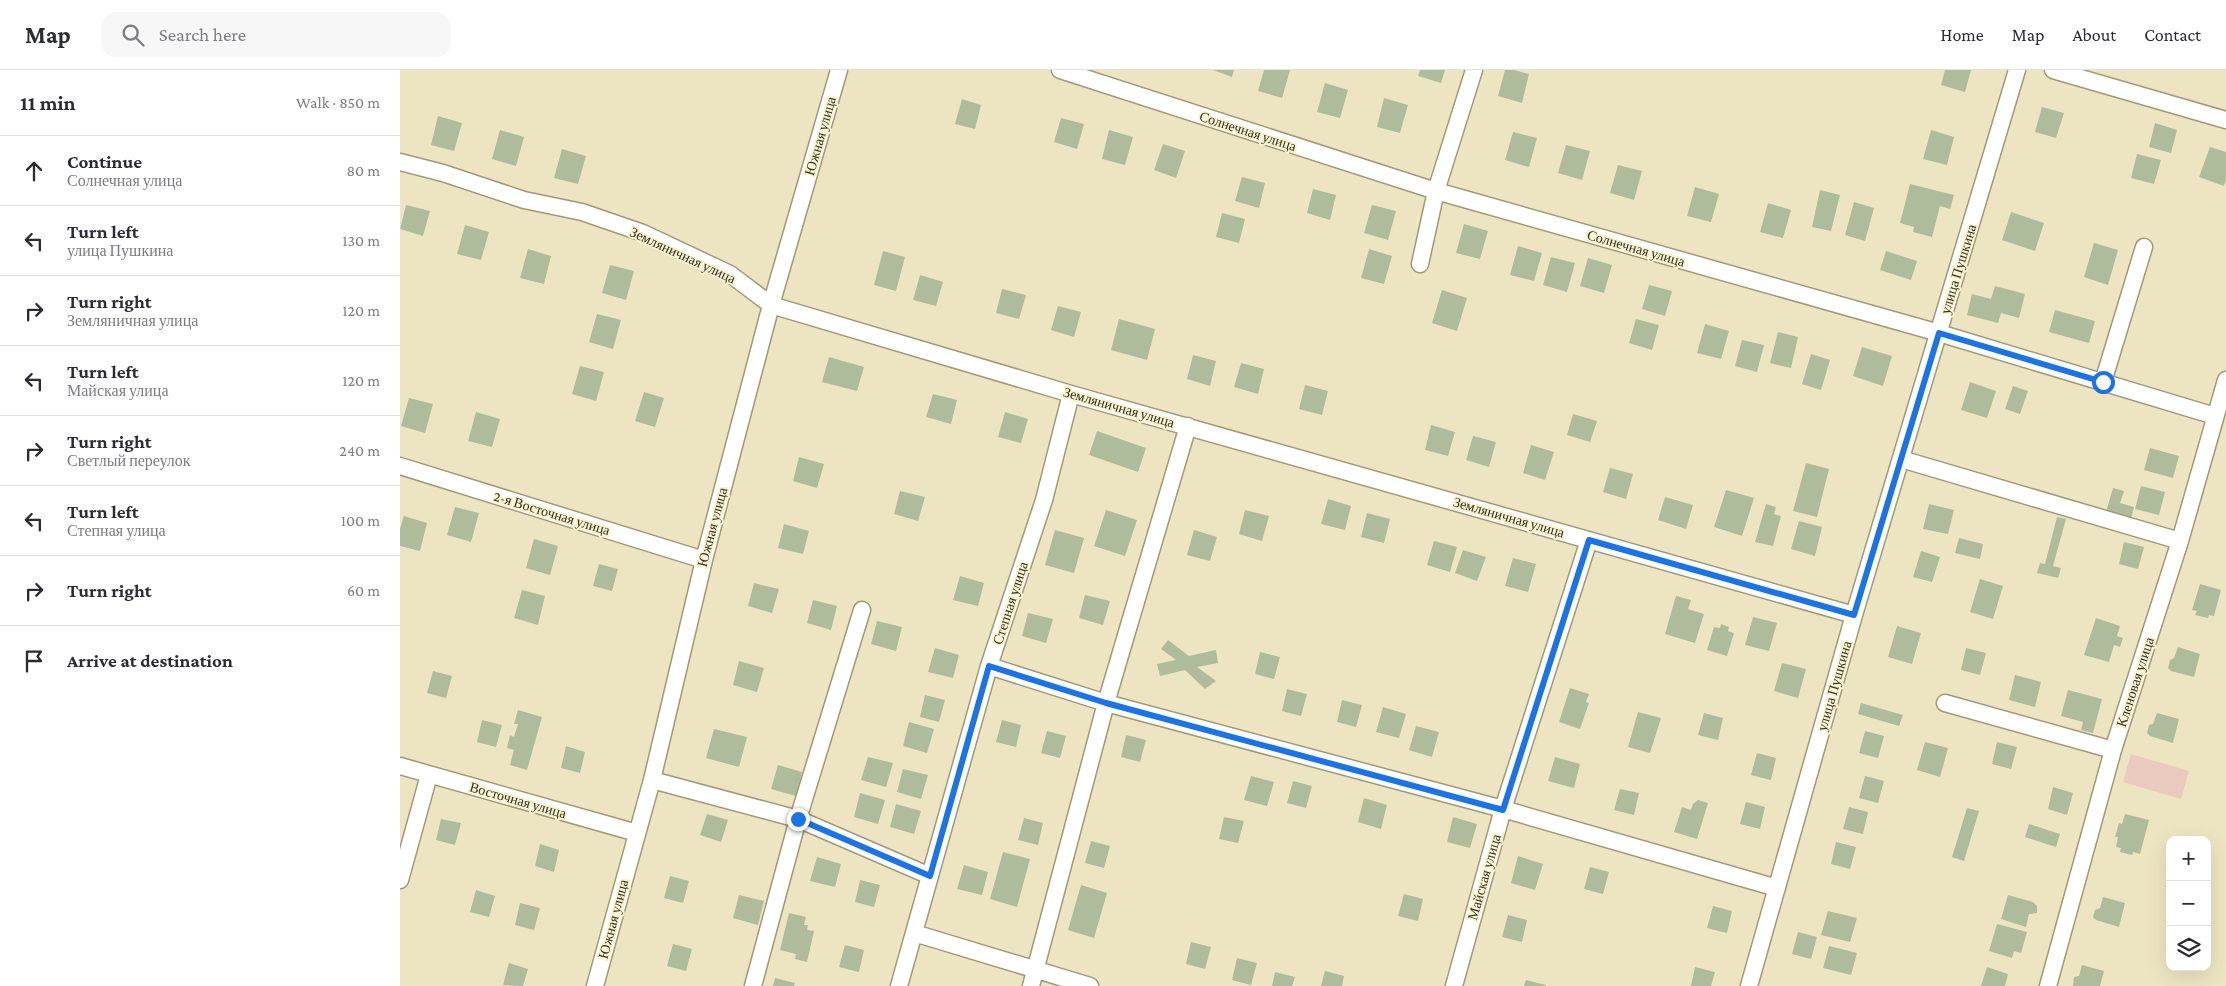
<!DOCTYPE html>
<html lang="en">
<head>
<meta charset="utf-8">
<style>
	:root { --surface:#fff; --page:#f7f7f7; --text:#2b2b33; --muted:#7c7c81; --line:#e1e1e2 }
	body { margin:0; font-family:"Crimson Pro",serif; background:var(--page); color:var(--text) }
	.controls { position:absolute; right:15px; bottom:15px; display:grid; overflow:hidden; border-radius:10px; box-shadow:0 5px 20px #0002 }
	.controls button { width:45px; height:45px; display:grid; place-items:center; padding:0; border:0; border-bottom:1px solid var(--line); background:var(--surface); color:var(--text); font:25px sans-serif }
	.stop { position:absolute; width:15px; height:15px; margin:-11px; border:4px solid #1a73e8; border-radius:50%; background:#fff }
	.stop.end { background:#1a73e8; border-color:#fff; box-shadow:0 1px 5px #0008 }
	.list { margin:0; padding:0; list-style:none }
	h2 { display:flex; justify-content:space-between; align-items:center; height:65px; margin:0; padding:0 20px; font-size:21px }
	h2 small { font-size:16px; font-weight:400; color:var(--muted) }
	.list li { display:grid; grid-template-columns:32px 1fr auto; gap:15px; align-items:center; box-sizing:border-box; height:70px; padding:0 20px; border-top:1px solid var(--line) }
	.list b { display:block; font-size:19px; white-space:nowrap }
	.list p { margin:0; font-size:16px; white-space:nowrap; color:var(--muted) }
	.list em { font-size:16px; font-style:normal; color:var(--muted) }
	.icon { flex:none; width:28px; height:28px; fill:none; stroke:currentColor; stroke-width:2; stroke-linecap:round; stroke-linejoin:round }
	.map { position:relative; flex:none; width:1826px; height:916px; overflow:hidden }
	header { display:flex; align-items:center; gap:30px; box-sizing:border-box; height:70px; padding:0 25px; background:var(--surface); border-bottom:1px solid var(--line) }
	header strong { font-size:24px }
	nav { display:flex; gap:28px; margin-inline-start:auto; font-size:18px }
	.search { width:350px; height:45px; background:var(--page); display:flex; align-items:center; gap:12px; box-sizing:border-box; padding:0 18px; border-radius:15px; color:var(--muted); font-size:19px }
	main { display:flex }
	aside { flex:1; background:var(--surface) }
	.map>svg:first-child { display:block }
	.green { fill:#eac9be }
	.building { fill:#aebc9c }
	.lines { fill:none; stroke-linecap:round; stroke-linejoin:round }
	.minor-casing { stroke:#a09978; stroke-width:19 }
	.minor { stroke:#fff; stroke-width:16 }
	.route { stroke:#1a73e8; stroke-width:6 }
	.labels { text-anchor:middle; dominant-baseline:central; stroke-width:4; stroke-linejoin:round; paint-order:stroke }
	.street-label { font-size:14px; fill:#322f22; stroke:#faf3cf }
</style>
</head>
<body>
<header>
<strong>Map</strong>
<div class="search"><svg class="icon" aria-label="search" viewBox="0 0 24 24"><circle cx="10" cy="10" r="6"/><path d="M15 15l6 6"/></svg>Search here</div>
<nav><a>Home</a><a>Map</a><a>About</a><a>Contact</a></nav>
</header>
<main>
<aside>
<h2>11 min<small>Walk · 850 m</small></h2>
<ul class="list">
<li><svg class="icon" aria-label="ahead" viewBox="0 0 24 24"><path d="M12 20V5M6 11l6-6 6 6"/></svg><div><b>Continue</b><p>Солнечная улица</p></div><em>80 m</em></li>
<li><svg class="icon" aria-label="left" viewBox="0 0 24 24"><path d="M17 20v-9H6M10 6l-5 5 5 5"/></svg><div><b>Turn left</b><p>улица Пушкина</p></div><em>130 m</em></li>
<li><svg class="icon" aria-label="right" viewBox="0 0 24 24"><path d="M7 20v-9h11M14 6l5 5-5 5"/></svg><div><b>Turn right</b><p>Земляничная улица</p></div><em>120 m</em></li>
<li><svg class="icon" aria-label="left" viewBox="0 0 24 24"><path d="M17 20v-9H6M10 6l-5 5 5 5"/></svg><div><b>Turn left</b><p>Майская улица</p></div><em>120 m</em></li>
<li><svg class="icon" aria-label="right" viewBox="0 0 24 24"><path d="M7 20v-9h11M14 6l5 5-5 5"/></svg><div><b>Turn right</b><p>Светлый переулок</p></div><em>240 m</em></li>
<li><svg class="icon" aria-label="left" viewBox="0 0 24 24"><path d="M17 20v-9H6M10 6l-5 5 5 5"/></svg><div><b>Turn left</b><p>Степная улица</p></div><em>100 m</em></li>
<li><svg class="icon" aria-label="right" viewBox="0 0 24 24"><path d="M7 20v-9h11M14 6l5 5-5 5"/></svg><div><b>Turn right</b></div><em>60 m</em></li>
<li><svg class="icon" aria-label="arrive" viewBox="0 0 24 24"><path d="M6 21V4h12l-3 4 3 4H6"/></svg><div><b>Arrive at destination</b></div></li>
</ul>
</aside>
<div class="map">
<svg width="1826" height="916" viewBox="0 0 1826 916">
	<rect width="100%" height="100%" fill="#ede5c2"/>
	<!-- green -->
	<path class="green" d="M1731,684L1789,701L1781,729L1723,712Z"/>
	<!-- building -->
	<path class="building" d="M813,0H834L832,7Z
		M864,0H890L882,28L858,21Z
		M1020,0H1045L1041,13L1018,6Z
		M1105,0H1114L1129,4L1122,33L1098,26Z
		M1545,0H1571L1565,22L1541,15Z
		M925,13L948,20L940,48L917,42Z
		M984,28L1008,35L1000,63L977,57Z
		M562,29L581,35L575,59L555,54Z
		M1642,37L1664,43L1656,68L1635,62Z
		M38,46L62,53L54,81L31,75Z
		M661,48L684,54L677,79L654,72Z
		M1755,53L1777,60L1771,83L1749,77Z
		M100,60L124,67L116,96L92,89Z
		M709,60L733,67L725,95L702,89Z
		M1531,60L1554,67L1547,95L1523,89Z
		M1113,62L1137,68L1129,97L1105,90Z
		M763,74L785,81L776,108L754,100Z
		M1166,75L1190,81L1182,110L1158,103Z
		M1810,77L1826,82V109L1824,116L1799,107Z
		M162,79L186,86L178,114L154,108Z
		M1737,84L1761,90L1754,114L1731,108Z
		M1218,95L1242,101L1234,130L1210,123Z
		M842,107L865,113L859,138L835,131Z
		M1510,114L1554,125L1550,139L1540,136L1532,167L1513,162L1514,157L1500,153Z
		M1295,117L1319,124L1311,152L1287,146Z
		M913,119L936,125L930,150L907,143Z
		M1420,120L1440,125L1431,161L1412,157Z
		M1454,132L1474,138L1465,171L1445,165Z
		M1368,133L1391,140L1383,168L1360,162Z
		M6,135L30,141L23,166L0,159Z
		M972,135L996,141L988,170L964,163Z
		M1611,142L1644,153L1635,181L1602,170Z
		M822,143L845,149L839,173L816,167Z
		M1064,154L1088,161L1080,189L1056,183Z
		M65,155L89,162L81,190L57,184Z
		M1694,173L1718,180L1708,215L1684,207Z
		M1118,176L1142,183L1134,211L1110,205Z
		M128,179L151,186L144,214L120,208Z
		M969,179L992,186L984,214L961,208Z
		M483,181L505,187L496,221L474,215Z
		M1486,181L1517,191L1511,210L1480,200Z
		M1151,187L1175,193L1167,222L1143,215Z
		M1188,188L1212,195L1204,223L1180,216Z
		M210,195L234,201L226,230L202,223Z
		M520,205L543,212L536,236L513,230Z
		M1249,215L1272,221L1265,246L1242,239Z
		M1595,216L1625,224L1619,248L1601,243L1598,253L1567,245L1572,224L1591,229Z
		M602,219L626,225L619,249L596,243Z
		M1042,220L1067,228L1057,261L1032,253Z
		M658,236L681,242L674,267L651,260Z
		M1655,240L1695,251L1689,273L1649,262Z
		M197,244L221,250L213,279L189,272Z
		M719,249L755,259L747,290L711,280Z
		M1236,249L1259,255L1252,280L1229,273Z
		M1305,254L1329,261L1321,289L1297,283Z
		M1378,262L1398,267L1391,298L1370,293Z
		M1342,270L1364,275L1357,302L1335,296Z
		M1462,277L1492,286L1483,316L1453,306Z
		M1411,284L1430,290L1421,320L1402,314Z
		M793,285L816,291L810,316L787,309Z
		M429,287L464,297L457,321L422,312Z
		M841,293L864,299L858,324L834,317Z
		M180,296L204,302L196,331L172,324Z
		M1570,312L1596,321L1587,348L1561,340Z
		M905,315L928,321L922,345L899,339Z
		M1613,316L1628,321L1620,344L1605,339Z
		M244,322L264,328L255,357L235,351Z
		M533,324L557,330L551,354L526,347Z
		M9,328L33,334L25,363L1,356Z
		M76,342L100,349L92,377L68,371Z
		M605,342L628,349L621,373L598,367Z
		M1173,344L1197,351L1190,372L1167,365Z
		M1031,355L1055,362L1048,386L1025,380Z
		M697,361L746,378L738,402L689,385Z
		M1073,366L1096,372L1089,397L1066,390Z
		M1131,375L1154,382L1145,410L1123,403Z
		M1750,378L1779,386L1773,408L1744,400Z
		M399,387L424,394L417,418L393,411Z
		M1406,393L1429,399L1417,447L1393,441Z
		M1210,398L1233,404L1226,429L1203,422Z
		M1741,416L1765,422L1759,445L1735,439Z
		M1713,418L1724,421L1720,433L1734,437L1731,449L1706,442Z
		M1326,420L1354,428L1342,466L1314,457Z
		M500,421L525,427L518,451L494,444Z
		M1265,427L1293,435L1286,459L1258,450Z
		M928,429L951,436L945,460L921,454Z
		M1366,434L1376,437L1374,444L1381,446L1373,476L1355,472Z
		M1529,434L1554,440L1548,464L1523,459Z
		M55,437L79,443L71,472L47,465Z
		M706,440L737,450L725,486L694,476Z
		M845,440L869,446L862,471L839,464Z
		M967,443L990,449L984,473L961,467Z
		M4,446L27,453L20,481L0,476V459Z
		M1657,447L1666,449L1653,496L1661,498L1658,508L1637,503L1640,493L1645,494Z
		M1399,451L1422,457L1415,486L1391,479Z
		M384,454L409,461L403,484L378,478Z
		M655,460L684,468L674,503L645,495Z
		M794,460L817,467L810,491L787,485Z
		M1559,468L1583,474L1580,489L1555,483Z
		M134,469L158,476L150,505L126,498Z
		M1034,471L1057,477L1050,502L1027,495Z
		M1724,472L1744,477L1738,499L1719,494Z
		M1063,480L1086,487L1077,511L1055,503Z
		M1521,481L1540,487L1532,512L1513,507Z
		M1113,488L1136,494L1128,522L1105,516Z
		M199,494L218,499L212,521L193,516Z
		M560,506L584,513L578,536L553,530Z
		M1580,509L1603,516L1593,549L1570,542Z
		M354,513L379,519L372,543L348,536Z
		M1800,514L1821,520L1814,546L1809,545L1808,548L1795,545L1797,541L1792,540Z
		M122,520L145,526L138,555L114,548Z
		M685,525L710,531L703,555L679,548Z
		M1276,526L1291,530L1288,539L1304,544L1295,573L1265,564Z
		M413,530L437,536L431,560L407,553Z
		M628,543L653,549L646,573L622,566Z
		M1353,547L1377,553L1369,581L1345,575Z
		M1696,548L1720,556L1717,566L1723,568L1720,577L1714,575L1709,592L1684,585Z
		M477,551L502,557L496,581L471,574Z
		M1321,554L1329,557L1328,561L1334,563L1327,586L1307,580L1314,557L1320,558Z
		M1497,556L1521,563L1512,594L1488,587Z
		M768,570L789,586L816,580L818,593L797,597L816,611L805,619L785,600L760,606L757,594L776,590L761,579Z
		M1778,577L1800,584L1794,607L1771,601L1768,598L1770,590L1774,588Z
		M535,578L559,585L553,608L528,602Z
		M1566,578L1586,583L1580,605L1561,600Z
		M860,582L880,587L874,609L855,604Z
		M339,591L364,598L357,622L333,615Z
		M1382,593L1406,599L1398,628L1374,621Z
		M33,601L52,606L46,628L27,623Z
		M1615,605L1641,612L1635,637L1609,630Z
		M1170,618L1189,624L1186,632L1189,633L1180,659L1159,652Z
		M887,619L907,624L901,646L882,641Z
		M1668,620L1702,629L1693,663L1681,660L1683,652L1661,646Z
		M525,625L545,630L539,652L520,647Z
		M942,630L962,635L956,657L937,652Z
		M1461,633L1503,645L1499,656L1458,644Z
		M983,637L1006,644L999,668L976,662Z
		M118,640L142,647L127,700L110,695L114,680L107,678L110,665L114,667L118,654H114Z
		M1238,642L1261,648L1250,683L1228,677Z
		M1304,643L1323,648L1318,670L1298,665Z
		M1757,643L1779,649L1773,673L1750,666L1747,663L1749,655L1753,654Z
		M82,650L102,655L96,677L77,672Z
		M602,650L621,655L616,677L596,672Z
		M509,652L534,659L527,683L503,676Z
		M1016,656L1039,662L1032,687L1009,680Z
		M314,659L347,667L339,697L306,688Z
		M647,661L666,666L660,688L641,683Z
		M1465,661L1484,666L1478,688L1459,683Z
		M726,665L746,670L740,692L721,687Z
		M1525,672L1548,678L1540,707L1517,700Z
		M1597,672L1617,677L1611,699L1592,694Z
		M166,676L185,682L180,703L161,698Z
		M1357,683L1376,688L1371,710L1351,705Z
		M468,687L493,693L486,717L461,710Z
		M1155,687L1180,694L1174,718L1148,711Z
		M378,695L402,702L396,726L371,719Z
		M503,699L528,705L521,729L497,722Z
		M851,706L874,712L867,736L844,730Z
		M1465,706L1484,711L1478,733L1459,728Z
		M893,711L912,716L906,738L887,733Z
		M1653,717L1673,723L1667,745L1648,739Z
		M1220,719L1239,723L1234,745L1214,740Z
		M460,723L485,730L478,754L454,747Z
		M964,728L987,735L981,759L958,752Z
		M1298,730L1308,733L1297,769L1274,762L1282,737L1291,740L1293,734Z
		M1346,732L1365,737L1360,759L1340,754Z
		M496,734L521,741L514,764L490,757Z
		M1449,737L1468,742L1463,764L1443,759Z
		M1567,738L1579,741L1564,791L1552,787Z
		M307,744L328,750L321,772L300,765Z
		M1725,744L1749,750L1740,784L1733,782L1732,785L1720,782L1721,778L1716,777L1718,767H1715L1719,753L1722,754Z
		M824,747L844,751L838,773L819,769Z
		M1053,747L1077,754L1070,778L1047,772Z
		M624,748L643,753L638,775L618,770Z
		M41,749L61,753L55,775L36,770Z
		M1629,754L1660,764L1656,777L1625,767Z
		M691,771L710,776L704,798L685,793Z
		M1436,772L1456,777L1450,799L1431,794Z
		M140,774L159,780L154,802L135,796Z
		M603,782L630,789L617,837L590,829Z
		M1118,786L1143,794L1135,820L1111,813Z
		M417,787L441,794L435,817L410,811Z
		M564,795L588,802L582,825L557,819Z
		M1190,797L1209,802L1203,824L1184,819Z
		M270,806L289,811L283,833L264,828Z
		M460,810L480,815L474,837L455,832Z
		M681,815L707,823L694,868L668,860Z
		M76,820L95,826L89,847L70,842Z
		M1004,824L1023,829L1018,851L998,846Z
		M339,825L364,831L358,855L333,848Z
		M1608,825L1633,832L1637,836V843L1629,844L1626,857L1601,849Z
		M1703,827L1725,833L1719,857L1696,850L1693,847L1695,840L1700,838Z
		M120,833L140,838L134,860L115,855Z
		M1313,836L1332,841L1327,863L1307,858Z
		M1428,841L1457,848L1450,872L1421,865Z
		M389,843L406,847L404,855H408L407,860L414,861L407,892L395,889L396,884L380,880Z
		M1108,845L1127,850L1122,872L1102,867Z
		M1597,854L1627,862L1621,883L1614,881L1612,888L1589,881Z
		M1398,862L1417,867L1411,889L1392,884Z
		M791,872L811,877L805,899L786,894Z
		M273,874L292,879L286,901L267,896Z
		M445,875L464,880L459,902L439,897Z
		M1429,876L1457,883L1451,905L1423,898Z
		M837,888L857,893L851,915L832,910Z
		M109,893L128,899L123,916L103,915Z
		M1682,895L1704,901L1700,916H1673L1674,907L1679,906Z
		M1295,897L1315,902L1311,916H1291Z
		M1587,897L1608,904L1605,916H1581Z
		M925,901L944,906L942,916H921Z
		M875,902L895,907L892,916H872Z
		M375,908L395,913L394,916H373Z
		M1126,910L1146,915V916H1124Z"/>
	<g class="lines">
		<!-- minor casing -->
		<g class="minor-casing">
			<path id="minor" d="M660,0L1036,121L1539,263L1815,346
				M1653,0L1826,50
				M0,92L43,103L124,130L182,142L243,163L330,204L371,235L671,324L1454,545
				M1020,194L1036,121L1074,0
				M1703,312L1744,177
				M1501,389L1780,471
				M0,396L304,490
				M589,596L706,633L1103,739L1377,818
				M1545,633L1713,680
				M0,696L237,763
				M252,710L398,749L530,806
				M0,810L29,705
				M514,863L690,916
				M195,916L252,710L304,490L371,235L439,0
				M353,916L398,749L462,540
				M499,916L589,596L644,430L671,324
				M631,916L706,633L788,356
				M1054,916L1103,739L1189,470
				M1349,916L1454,545L1617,0
				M1648,916L1713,680L1780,471L1826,310"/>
		</g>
		<!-- minor -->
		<use href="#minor" class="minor"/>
	</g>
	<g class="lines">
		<!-- route -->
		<path class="route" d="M398,749L530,806L589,596L706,633L1103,740L1189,470L1454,545L1539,263L1703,312"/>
	</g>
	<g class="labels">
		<!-- street labels -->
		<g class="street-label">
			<text transform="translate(848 61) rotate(18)">Солнечная улица</text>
			<text transform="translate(420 66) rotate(-74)">Южная улица</text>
			<text transform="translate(1236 178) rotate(16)">Солнечная улица</text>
			<text transform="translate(283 185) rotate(25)">Земляничная улица</text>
			<text transform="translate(1558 199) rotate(-73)">улица Пушкина</text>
			<text transform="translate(719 337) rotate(16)">Земляничная улица</text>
			<text transform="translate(152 443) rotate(17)">2-я Восточная улица</text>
			<text transform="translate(1109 447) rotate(16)">Земляничная улица</text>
			<text transform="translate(312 457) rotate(-75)">Южная улица</text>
			<text transform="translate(610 533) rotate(-72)">Степная улица</text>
			<text transform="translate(1735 612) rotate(-72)">Кленовая улица</text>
			<text transform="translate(1434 616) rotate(-74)">улица Пушкина</text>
			<text transform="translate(118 730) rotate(16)">Восточная улица</text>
			<text transform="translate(1084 807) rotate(-74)">Майская улица</text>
			<text transform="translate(213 849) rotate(-75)">Южная улица</text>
		</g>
	</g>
</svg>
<div class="controls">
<button>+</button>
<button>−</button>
<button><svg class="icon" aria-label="layers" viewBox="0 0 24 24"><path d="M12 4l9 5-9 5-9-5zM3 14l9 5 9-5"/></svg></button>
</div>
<div class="stop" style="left:1703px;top:312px"></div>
<div class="stop end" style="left:398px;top:749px"></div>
</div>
</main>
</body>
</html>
